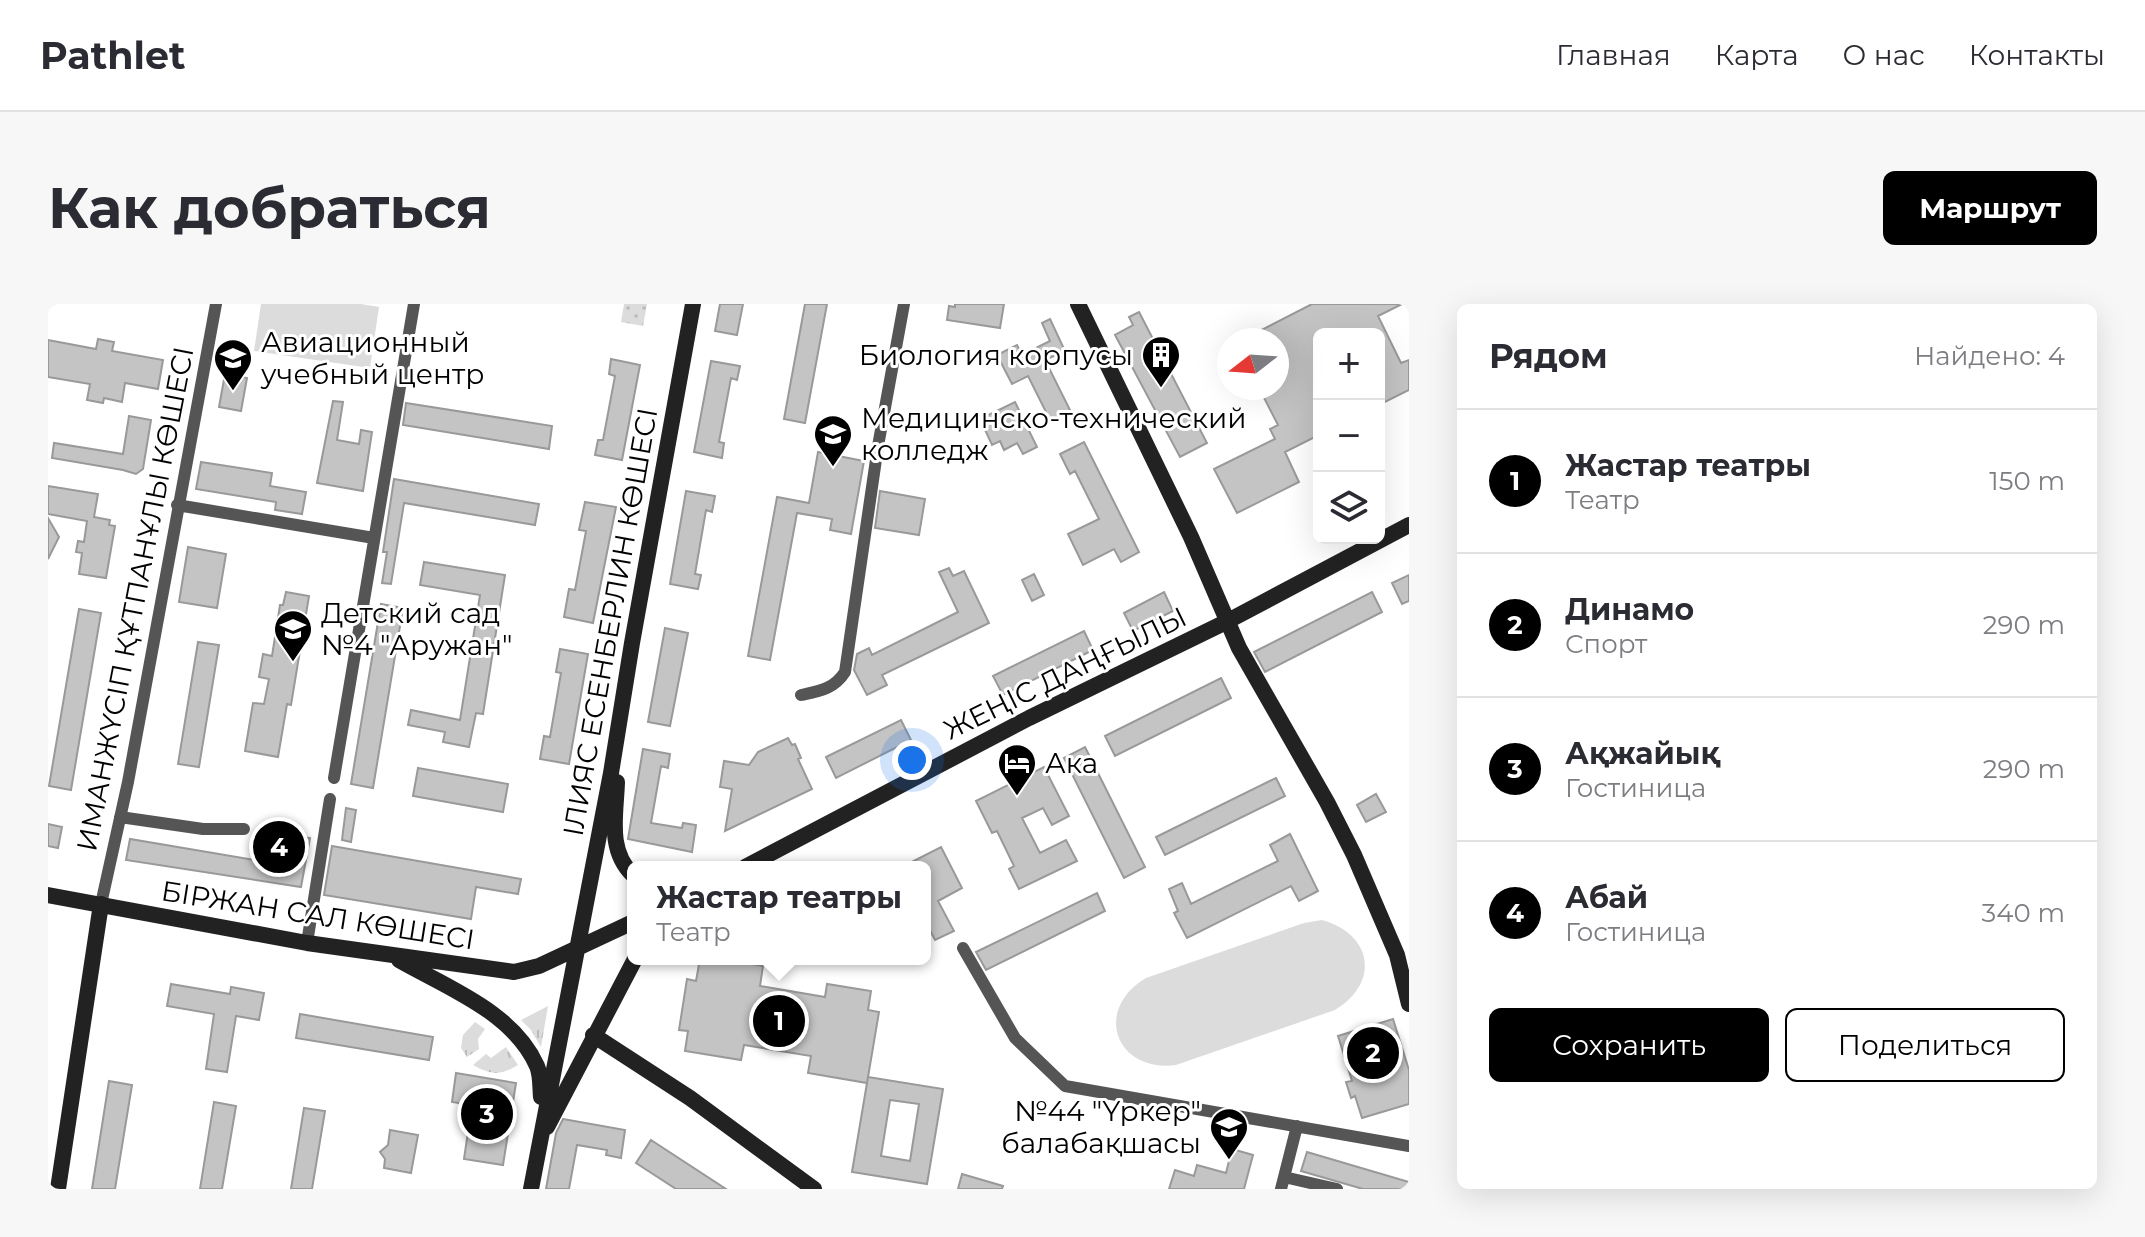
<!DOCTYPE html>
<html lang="ru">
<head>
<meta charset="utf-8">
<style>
	:root { --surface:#fff; --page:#f7f7f7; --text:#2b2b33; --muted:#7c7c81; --line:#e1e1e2; --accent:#000 }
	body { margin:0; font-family:Montserrat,sans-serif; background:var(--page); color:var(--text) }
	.controls { position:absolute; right:24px; top:24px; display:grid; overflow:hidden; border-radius:12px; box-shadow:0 8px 32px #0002 }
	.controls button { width:72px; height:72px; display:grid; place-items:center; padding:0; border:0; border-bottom:2px solid var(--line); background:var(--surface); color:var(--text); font:40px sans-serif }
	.compass { position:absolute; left:1169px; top:24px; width:72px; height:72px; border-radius:50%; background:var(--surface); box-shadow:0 8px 32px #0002; rotate:253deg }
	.you { position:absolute; left:864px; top:456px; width:28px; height:28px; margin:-20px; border:6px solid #fff; border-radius:50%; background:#1a73e8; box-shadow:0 0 0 12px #1a73e833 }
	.badge { display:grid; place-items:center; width:52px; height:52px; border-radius:50%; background:var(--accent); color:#fff; font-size:26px; font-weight:700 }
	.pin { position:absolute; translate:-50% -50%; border:4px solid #fff; box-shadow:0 2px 8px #0006 }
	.popup { position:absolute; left:579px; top:557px; width:304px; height:104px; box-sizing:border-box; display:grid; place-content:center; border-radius:12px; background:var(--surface); filter:drop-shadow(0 2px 6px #0005); font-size:26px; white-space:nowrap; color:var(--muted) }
	.popup b { font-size:30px; color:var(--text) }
	.popup::after { content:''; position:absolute; left:50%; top:100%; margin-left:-16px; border:16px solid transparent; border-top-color:var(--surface) }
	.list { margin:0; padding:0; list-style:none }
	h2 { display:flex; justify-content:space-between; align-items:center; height:104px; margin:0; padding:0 32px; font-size:34px }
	h2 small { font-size:26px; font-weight:400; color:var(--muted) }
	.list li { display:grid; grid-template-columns:52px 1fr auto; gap:24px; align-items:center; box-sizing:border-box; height:144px; padding:0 32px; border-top:2px solid var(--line) }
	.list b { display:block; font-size:30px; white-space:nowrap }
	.list p { margin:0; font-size:26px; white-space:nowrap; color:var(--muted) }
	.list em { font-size:26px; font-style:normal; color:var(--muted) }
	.actions { display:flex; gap:16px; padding:24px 32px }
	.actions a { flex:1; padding:18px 0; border:2px solid var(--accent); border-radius:12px; text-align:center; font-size:28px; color:var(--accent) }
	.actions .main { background:var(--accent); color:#fff }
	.icon { flex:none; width:44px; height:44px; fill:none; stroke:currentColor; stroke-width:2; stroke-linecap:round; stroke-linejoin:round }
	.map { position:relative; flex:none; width:1361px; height:885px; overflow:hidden; border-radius:12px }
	header { display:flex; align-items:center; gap:48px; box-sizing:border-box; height:112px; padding:0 40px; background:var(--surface); border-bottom:2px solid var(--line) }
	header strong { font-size:38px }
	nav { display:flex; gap:44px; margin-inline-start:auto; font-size:28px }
	.intro { display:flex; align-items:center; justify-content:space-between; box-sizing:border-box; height:192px; padding:0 48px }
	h1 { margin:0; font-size:56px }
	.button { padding:20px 36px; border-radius:12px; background:var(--accent); color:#fff; font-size:28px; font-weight:700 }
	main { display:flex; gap:48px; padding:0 48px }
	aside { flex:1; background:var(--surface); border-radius:12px; box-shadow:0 8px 32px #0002 }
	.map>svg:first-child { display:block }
	.grass { fill:url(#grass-tufts) }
	.park { fill:url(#park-dots) }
	.garden { fill:#dcdcdc }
	.building { fill:#c4c4c4; stroke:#999; stroke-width:2; fill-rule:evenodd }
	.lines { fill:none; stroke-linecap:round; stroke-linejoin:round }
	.street { stroke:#555; stroke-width:12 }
	.secondary { stroke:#222; stroke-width:16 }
	.labels { text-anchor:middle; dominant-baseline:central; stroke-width:6; stroke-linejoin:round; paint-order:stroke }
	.poi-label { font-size:28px; fill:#000; stroke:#fff; text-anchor:start }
	.street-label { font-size:28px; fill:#000; stroke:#fff }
</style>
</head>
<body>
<header>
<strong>Pathlet</strong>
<nav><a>Главная</a><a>Карта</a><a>О нас</a><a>Контакты</a></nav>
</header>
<div class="intro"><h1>Как добраться</h1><a class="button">Маршрут</a></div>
<main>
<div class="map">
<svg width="1361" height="885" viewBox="0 0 1361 885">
	<defs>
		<pattern id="grass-tufts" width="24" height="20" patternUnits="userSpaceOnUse" patternTransform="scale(2)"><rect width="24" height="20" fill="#dcdcdc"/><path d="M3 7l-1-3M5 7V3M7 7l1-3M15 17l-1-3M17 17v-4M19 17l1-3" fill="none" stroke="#bbb"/></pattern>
		<pattern id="park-dots" width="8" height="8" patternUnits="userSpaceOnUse" patternTransform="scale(2)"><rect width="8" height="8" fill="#dcdcdc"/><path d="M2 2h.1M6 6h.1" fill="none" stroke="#bbb" stroke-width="1.8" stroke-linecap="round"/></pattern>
	</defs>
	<rect width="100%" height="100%" fill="#fff"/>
	<!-- grass -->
	<path class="grass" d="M500,702L493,743L483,726L473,716Z
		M427,718L437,725L430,735L431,745L419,753L413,744L415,731Z
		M458,743L470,761C452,772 443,771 425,761L438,750L443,754Z"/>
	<!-- park -->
	<path class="park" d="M576,0H599L595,22L573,18Z"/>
	<!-- garden -->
	<path class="garden" d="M213,0H313L331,3L322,64L206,47Z
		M1274,616C1325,630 1332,679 1287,706L1128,761C1067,769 1045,705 1098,674L1256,619Z"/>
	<!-- building -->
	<path class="building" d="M672,0H695L689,31L667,27Z
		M757,0H779L757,119L736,115Z
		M907,0H956L952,24L899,16L901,2L907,3Z
		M1264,0H1354L1330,12L1353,59L1361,56V86L1331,101V30H1271V131L1237,148L1251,178L1189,209L1166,165L1227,135L1222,125L1230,121L1211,84H1229V36H1194Z
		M1091,8L1159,139L1132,153L1067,31L1085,21L1081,13Z
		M1002,15L1017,47L997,56L1022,106L1002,116L980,72L964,80L949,51L969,41L974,51L1002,37L994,19Z
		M50,35L66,38L64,47L115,56L110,85L77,79L74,98L56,94L55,99L39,96L42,80L0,73V36L48,45Z
		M563,55L592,61L574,156L547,151L550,136H555L567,72L561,70Z
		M663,57L692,62L689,76L683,74L671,138L676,139L674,154L646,148Z
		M177,70L199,74L193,107L171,103Z
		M285,97L295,98L289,136L311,140L313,126L324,128L315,187L269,179Z
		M967,98L989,143L975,150L969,139L956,146L952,137L944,141L932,115Z
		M358,99L504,122L501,145L355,121Z
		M81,112L103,116L95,165L88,170L75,166L4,154L6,139L75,150Z
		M1036,138L1091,248L1073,258L1066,245L1035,261L1020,230L1051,215L1027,167L1022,170L1012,150Z
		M770,148L816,157L803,230L782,226L784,215L749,209L722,356L700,352L729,193L761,199Z
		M153,158L224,169L222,182L258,188L254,210L227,206L228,198L148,185Z
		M346,175L491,200L487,221L356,199L343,280L334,279L339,248H335Z
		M0,182L50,190L46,213L62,216L61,221L67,222L58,274L31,270L34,249L28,248L30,237L36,238L39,217L0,210Z
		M638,187L667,192L664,208L658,206L647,270L653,271L650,285L622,280Z
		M832,187L877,195L871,231L827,224Z
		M537,198L568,203L545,319L516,313L521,285L527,286L538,227L531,226Z
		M0,214L11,233L0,255Z
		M140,243L178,250L169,304L131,298Z
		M376,258L457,271L435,410L428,409L421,443L395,438L397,428L360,421L363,406L412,416L432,291L372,281Z
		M901,264L905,272L916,267L941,319L834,371L839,381L819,391L806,366L809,350L821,344L824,351L910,308L891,268Z
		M986,270L996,291L984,297L974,276Z
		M1361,271V297L1354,300L1344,279Z
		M238,288L261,292L243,401L239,400L230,453L197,447L205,399L216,400L221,375L211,373L215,350L224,352L232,301H235Z
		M1116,288L1125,307L1085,327L1076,309Z
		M1324,288L1334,308L1217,368L1206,348Z
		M333,300L355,304L325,484L303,480Z
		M31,305L53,309L23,486L1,482Z
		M617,324L640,329L622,422L600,418Z
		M1036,327L1045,346L955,391L945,372Z
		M150,338L171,341L151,463L130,460Z
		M512,345L540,350L521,460L492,455L496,432L502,433L513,369L508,368Z
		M1173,374L1183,394L1067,452L1057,432Z
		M853,416L863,436L788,474L778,453Z
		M740,434L744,441L747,440L753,454L750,455L764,485L677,527L684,485L672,483L676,457L701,461L710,448Z
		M1037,443L1097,563L1076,574L1016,454Z
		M595,445L622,450L620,464L613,462L603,519L634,524L635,519L648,521L644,548L580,535Z
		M996,463L1021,512L1004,521L995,504L974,514L992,549L1018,536L1029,557L971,585L961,565L966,562L949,527L944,529L928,497Z
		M370,464L460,480L455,508L365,492Z
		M1228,474L1237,492L1117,551L1108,533Z
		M1328,490L1338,508L1318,518L1309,501Z
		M298,504L308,506L303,538L294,536Z
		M0,520L14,523L10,544L0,542Z
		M217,527L262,534L253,583L78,556L82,535L212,557Z
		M1242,530L1270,587L1251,597L1243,582L1139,634L1126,609L1130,607L1121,585L1134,579L1143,600L1230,557L1222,541Z
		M284,542L473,575L470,590L428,583L423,615L276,591Z
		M893,543L914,584L890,597L906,627L887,636L877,617V563H854Z
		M1049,589L1057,607L938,666L928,648Z
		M652,655H677L715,662L712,682L777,693L779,680L823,687L820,706L831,708L819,779L760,769L763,752L696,741L693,756L637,747L640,727L631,726L639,675L648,677Z
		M123,680L182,690L183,683L216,689L211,716L188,712L179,768L158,765L166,710L119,702Z
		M252,710L385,733L381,756L248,734Z
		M1345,715L1361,766V800L1314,814L1307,792L1303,794L1298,778L1304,777L1290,732Z
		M408,769L468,779L455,861L416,855L421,821L414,820L417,800L404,798Z
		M820,773L895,785L879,880L804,868ZM842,796L871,800L862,857L833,852Z
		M61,777L84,781L67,885H44Z
		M166,798L188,802L174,885H152Z
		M256,804L277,807L264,885H243Z
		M515,815L577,826L573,854L558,851L559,846L529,841L521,885H498L508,829Z
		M342,826L370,831L363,869L336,864L337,855L332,848L340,841Z
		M603,836L678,885H628L588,859Z
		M1184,845L1205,851L1196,885H1121L1127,866L1146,872L1149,861L1178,869Z
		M1259,848L1361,878V885H1315L1253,867Z
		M914,870L955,882L954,885H910Z"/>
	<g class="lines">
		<!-- street -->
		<path class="street" d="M129,201L326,234
			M753,391C772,387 786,385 797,368L830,142L856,0
			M286,474L366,0
			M72,513L155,525H196
			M53,600L80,478L168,0
			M259,639L282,495
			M915,644L967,734L1017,782L1361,842
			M1236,873L1289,885
			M1233,885L1249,822"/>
		<!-- secondary -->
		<path class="secondary" d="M1030,0L1143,233L1191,344L1279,498L1306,551L1349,651L1361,700
			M569,478C568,511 559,546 585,571
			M697,563L981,414L1178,318L1361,221
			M0,591L259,639L466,668L491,662L585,618
			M351,656C400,684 465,708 489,762C493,771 492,784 493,793
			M545,731L642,794L766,885
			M499,823L587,655
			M10,885L53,600
			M483,885L563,469L584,339L645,0"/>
	</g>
	<!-- icons -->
	<defs>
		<g id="building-pin" transform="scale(2)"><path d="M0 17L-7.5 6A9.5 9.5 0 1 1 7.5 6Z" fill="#000" stroke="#fff"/><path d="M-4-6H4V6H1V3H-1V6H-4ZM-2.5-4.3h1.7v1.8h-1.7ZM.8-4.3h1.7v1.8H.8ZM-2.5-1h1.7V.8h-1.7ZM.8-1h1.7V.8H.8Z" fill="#fff"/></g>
		<g id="university-pin" transform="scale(2)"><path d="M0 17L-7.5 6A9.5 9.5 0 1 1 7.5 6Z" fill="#000" stroke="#fff"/><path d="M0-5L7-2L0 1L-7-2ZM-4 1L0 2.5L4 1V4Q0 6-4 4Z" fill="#fff"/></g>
		<g id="school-pin" transform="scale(2)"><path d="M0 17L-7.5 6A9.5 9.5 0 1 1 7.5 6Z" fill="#000" stroke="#fff"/><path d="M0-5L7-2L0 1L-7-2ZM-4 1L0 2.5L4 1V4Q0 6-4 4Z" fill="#fff"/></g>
		<g id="hotel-pin" transform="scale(2)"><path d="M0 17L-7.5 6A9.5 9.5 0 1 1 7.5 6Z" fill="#000" stroke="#fff"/><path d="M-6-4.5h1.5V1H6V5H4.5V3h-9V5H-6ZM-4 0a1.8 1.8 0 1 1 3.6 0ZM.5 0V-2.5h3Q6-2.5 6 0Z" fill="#fff"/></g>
	</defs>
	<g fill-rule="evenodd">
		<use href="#building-pin" x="1113" y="51"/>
		<use href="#university-pin" x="185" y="54"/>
		<use href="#university-pin" x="785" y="130"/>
		<use href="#school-pin" x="245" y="325"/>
		<use href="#hotel-pin" x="969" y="459"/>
		<use href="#school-pin" x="1181" y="823"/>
	</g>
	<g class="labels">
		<!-- poi labels -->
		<g class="poi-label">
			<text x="213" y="38">Авиационный<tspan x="213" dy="32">учебный центр</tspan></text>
			<text x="1085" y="51" text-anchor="end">Биология корпусы</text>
			<text x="813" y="114">Медицинско-технический<tspan x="813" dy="32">колледж</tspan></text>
			<text x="273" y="309">Детский сад<tspan x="273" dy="32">№4 "Аружан"</tspan></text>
			<text x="997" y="459">Ака</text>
			<text x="1153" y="807" text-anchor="end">№44 "Үркер"<tspan x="1153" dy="32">балабақшасы</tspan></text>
		</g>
		<!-- street labels -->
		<g class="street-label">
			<text transform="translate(87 295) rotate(-79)">ИМАНЖҮСІП ҚҰТПАНҰЛЫ КӨШЕСІ</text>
			<text transform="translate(562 318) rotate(-80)">ІЛИЯС ЕСЕНБЕРЛИН КӨШЕСІ</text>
			<text transform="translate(1017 369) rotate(-26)">ЖЕҢІС ДАҢҒЫЛЫ</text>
			<text transform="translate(270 611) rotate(9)">БІРЖАН САЛ КӨШЕСІ</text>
		</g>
	</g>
</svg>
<div class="controls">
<button>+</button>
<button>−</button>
<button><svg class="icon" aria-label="layers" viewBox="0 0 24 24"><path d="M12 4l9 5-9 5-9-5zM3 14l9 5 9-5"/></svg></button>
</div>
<svg class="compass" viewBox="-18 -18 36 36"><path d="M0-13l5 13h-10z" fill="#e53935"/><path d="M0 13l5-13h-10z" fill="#7c7c81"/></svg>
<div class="you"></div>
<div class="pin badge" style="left:731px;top:717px">1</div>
<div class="popup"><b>Жастар театры</b>Театр</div>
<div class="pin badge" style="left:1325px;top:749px">2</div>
<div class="pin badge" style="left:439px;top:810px">3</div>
<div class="pin badge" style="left:231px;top:543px">4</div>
</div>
<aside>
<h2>Рядом<small>Найдено: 4</small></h2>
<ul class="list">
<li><span class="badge">1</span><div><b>Жастар театры</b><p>Театр</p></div><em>150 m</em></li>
<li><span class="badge">2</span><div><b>Динамо</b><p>Спорт</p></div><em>290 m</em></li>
<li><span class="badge">3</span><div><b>Ақжайық</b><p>Гостиница</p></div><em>290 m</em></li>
<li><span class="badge">4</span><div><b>Абай</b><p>Гостиница</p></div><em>340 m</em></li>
</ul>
<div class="actions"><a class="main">Сохранить</a><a>Поделиться</a></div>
</aside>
</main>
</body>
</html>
